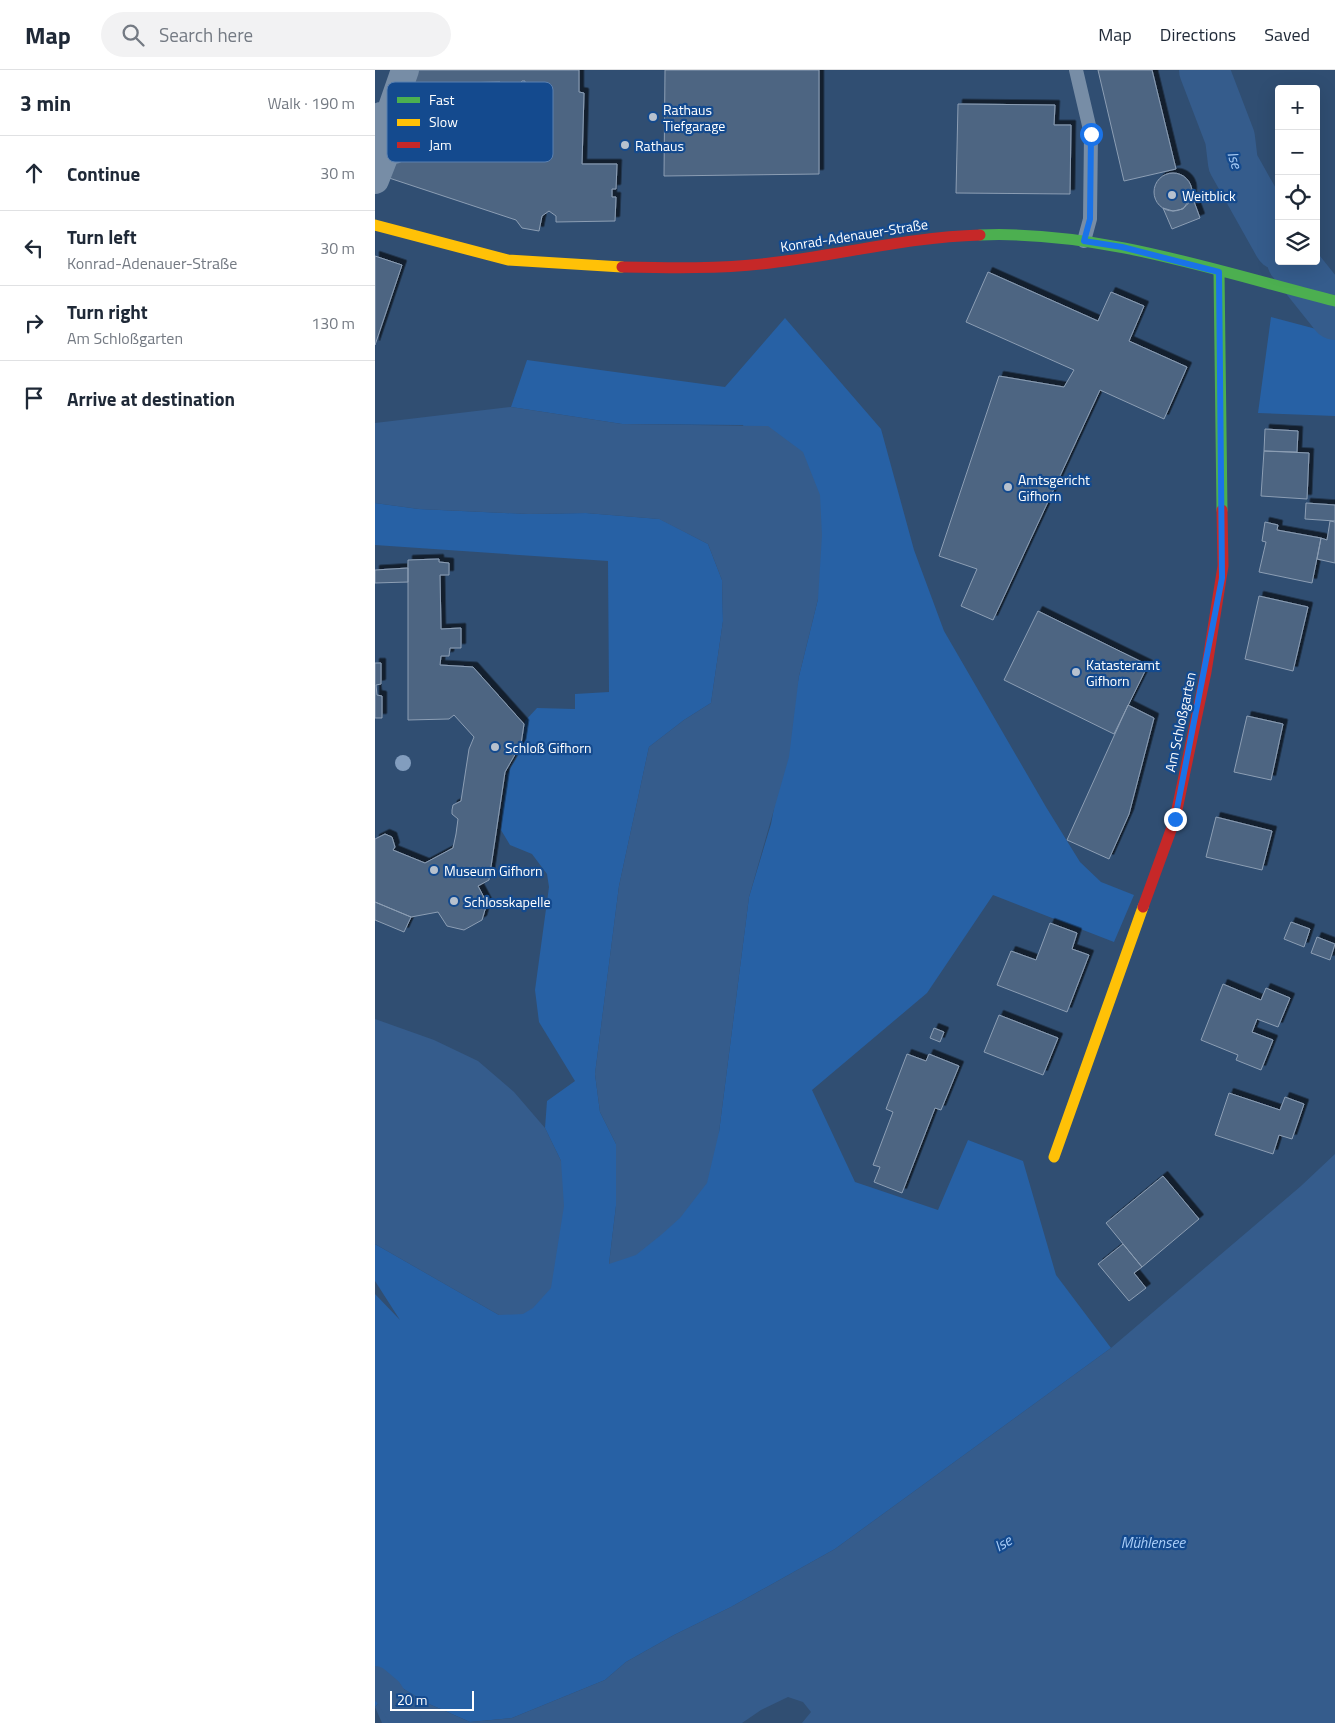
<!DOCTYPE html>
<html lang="en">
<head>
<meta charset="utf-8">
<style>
	:root { --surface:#fff; --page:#f2f2f3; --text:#1f2937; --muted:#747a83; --line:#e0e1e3 }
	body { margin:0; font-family:"Titillium Web",sans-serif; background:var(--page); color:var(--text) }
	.controls { position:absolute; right:15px; top:15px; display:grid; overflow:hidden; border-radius:5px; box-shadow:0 5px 20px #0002 }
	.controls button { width:45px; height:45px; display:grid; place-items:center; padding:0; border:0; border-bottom:1px solid var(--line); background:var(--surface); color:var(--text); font:25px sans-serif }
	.scale { position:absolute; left:15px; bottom:12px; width:84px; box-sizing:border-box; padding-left:5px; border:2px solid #fff; border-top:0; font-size:14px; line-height:18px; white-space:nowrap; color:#fff; -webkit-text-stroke:4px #144a8e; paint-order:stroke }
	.stop { position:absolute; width:15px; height:15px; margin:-11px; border:4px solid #1a73e8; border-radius:50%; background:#fff }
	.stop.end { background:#1a73e8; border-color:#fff; box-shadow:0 1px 5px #0008 }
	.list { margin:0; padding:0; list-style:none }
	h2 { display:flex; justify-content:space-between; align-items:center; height:65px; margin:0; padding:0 20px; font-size:21px }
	h2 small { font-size:16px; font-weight:400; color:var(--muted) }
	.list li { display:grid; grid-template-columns:32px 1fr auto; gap:15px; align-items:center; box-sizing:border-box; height:75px; padding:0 20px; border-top:1px solid var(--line) }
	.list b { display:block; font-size:19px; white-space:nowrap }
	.list p { margin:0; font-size:16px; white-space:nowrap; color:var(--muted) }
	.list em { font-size:16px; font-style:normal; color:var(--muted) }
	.icon { flex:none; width:28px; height:28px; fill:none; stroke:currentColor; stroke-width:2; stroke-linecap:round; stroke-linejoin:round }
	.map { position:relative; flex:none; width:960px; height:1653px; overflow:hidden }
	header { display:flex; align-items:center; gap:30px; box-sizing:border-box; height:70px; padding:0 25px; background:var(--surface); border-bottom:1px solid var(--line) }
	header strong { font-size:24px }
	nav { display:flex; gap:28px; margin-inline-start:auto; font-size:18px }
	.search { width:350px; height:45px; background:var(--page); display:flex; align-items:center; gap:12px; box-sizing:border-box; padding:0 18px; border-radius:28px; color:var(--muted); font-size:19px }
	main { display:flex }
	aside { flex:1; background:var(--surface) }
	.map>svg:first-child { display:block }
	.green { fill:#2761a5 }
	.water { fill:#355c8c }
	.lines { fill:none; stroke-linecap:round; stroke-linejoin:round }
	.canal { stroke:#355c8c; stroke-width:30 }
	.river { stroke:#355c8c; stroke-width:50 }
	.building { fill:#4d6582; stroke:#8c9eb4; fill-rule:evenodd; filter:url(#shadow) }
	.lane { stroke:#778da6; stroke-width:14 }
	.street { stroke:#778da6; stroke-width:28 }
	.fast { stroke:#4caf50; stroke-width:11 }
	.slow { stroke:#ffc107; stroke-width:11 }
	.jam { stroke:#c62828; stroke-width:11 }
	.tree { fill:#829dbe }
	.route { stroke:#1a73e8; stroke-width:6 }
	.poi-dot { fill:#b7c1ce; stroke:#144a8e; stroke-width:2 }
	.labels { text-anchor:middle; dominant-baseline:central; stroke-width:4.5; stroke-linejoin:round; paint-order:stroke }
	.poi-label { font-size:14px; fill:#fff; stroke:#144a8e; text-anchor:start }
	.street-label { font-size:14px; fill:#fff; stroke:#144a8e }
	.water-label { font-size:15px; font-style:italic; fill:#aacef8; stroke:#144a8e }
	.key { fill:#144a8e; stroke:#5a80b0; stroke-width:1 }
	.key-label { font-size:14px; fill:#fff }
</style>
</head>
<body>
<header>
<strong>Map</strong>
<div class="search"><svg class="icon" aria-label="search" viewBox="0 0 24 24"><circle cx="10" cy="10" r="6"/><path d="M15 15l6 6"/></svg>Search here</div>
<nav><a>Map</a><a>Directions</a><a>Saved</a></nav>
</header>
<main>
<aside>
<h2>3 min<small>Walk · 190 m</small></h2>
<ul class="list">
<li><svg class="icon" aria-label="ahead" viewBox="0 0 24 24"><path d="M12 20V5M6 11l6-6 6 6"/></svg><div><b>Continue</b></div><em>30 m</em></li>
<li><svg class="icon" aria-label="left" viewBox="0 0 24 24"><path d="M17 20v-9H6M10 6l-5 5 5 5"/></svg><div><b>Turn left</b><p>Konrad-Adenauer-Straße</p></div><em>30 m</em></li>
<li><svg class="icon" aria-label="right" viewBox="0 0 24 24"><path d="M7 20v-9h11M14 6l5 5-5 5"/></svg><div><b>Turn right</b><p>Am Schloßgarten</p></div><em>130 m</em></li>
<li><svg class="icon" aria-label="arrive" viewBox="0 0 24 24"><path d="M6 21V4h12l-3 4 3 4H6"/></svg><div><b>Arrive at destination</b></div></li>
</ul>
</aside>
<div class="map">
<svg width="960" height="1653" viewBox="0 0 960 1653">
	<defs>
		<filter id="shadow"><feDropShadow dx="4.5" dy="-4.5" stdDeviation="0" flood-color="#0009"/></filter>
	</defs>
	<rect width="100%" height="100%" fill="#304e72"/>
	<!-- green -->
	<path class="green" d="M147,11H150V91L68,64L86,13L125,12L127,17L139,21Z
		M896,247L960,264V346L883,343Z
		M410,248L506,359L539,480L569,561L671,737L705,792L726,812L759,825L739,872L618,825L552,923L437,1020L480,1112L563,1140L593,1070L648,1091L681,1205L736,1278L460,1479L356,1537L299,1565L251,1592L230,1610L137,1648L95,1652L54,1634L27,1618L13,1622L0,1637V1224L25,1250L0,1211V1174L124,1245L186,1091L170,1058L172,1031L200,1011L164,952L160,920L174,817L172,804L157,784L135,775L126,760L127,740L132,704L146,681L150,651L162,638L200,639V624L234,622L233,491L0,475V433L44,439L154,444L211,443L285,449L333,474L347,510L348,551L336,633L309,650L274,677L244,816L220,1004L225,1042L241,1074V1136L234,1194L344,1062L374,827L396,754L424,606L443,529L368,355L247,354L136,337L152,290L350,317Z"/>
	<!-- water -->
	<path class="water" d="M136,337L247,354L393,356L428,382L445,425L447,465L443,529L424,606L414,687L374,827L344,1062L332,1113L305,1148L286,1165L261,1185L234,1194L241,1136V1074L225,1042L220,1004L244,816L274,677L309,650L336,633L348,551L347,510L333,474L284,449L211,443L154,444L44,439L0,433V353Z
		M0,949L59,970L103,991L139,1022L170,1058L186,1091L189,1136L176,1218L158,1238L148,1244L124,1245L0,1174Z
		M960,1084V1653H427L436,1642L428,1632L413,1627L386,1640L367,1653H7L0,1637L13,1622L27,1618L54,1634L95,1652L137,1648L230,1610L251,1592L299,1565L356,1537L460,1479L736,1278L926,1116Z"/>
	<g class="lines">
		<!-- canal -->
		<path class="canal" d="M0,1611L13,1622L32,1653"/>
		<!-- river -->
		<path class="river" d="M829,0L855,68L858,93L904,175
			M917,191L960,245"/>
	</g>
	<!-- building -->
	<path class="building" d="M30,0H204V22L209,23L207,94H242L241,119H237V127H241L240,151L181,152V146L174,141L167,146L164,161L147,158L141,150L2,104ZM147,11H150V91L68,64L86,13L125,12L127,17L139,21Z
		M290,0H444V104L289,106Z
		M723,0H777L801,99L749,111Z
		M583,34L680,35L679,55H696L695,124L581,123Z
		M779 122a19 19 0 1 1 38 0a19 19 0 1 1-38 0Z
		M817,126L825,148L797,159L788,138L798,141L808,139Z
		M0,186L27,195L0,275Z
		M613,202L723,251L736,222L769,236L754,271L812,297L789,349L725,320L618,550L586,536L602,499L564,486L624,306L689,317L699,300L591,252Z
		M890,359L923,361L922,382L889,381Z
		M889,381L934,383L932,429L886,426Z
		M931,433L960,435V451L930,449Z
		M955,451L960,452V493L942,489L946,468L952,470Z
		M890,452L903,455L902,460L946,468L937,513L884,502L891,472L887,471Z
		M64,489V492L74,493V505H65L66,559L86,558V578H75L74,586H66L65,595L98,597L149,654L146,674L130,702L114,810L103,816L112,833L107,850L89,860L72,856L63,842L36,847L0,832V769L10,764L17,767L20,777L18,780L50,793L78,778L81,764L83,749L77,744V740L78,735L86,731L94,679L99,667L79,645L74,649L33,650V490Z
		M33,498V512L0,513V500Z
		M884,526L933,537L918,601L870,589Z
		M663,541L773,595L739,664L629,610Z
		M0,593H6V614L1,615L2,625L7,626V648H0Z
		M753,635L779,648L754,744L734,789L692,770Z
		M872,646L908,654L896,710L859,702Z
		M841,747L897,761L887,800L831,787Z
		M0,832L36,847L29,862L0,850Z
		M916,852L935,859L929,877L909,869Z
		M675,853L702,863L697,879L714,885L692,942L622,915L636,881L661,890Z
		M942,867L960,874L955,890L936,883Z
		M848,914L886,930L891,918L915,928L903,957L882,949L877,962L898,970L886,1000L861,990L863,985L826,970Z
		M624,945L683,968L668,1005L609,982Z
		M559,958L569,962L565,972L555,968Z
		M532,984L551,991L554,984L584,996L566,1040L560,1038L527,1123L499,1112L505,1097L498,1095L518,1042L511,1039Z
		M854,1023L905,1040L910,1027L929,1034L917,1069L904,1065L898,1084L840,1065Z
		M788,1106L824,1149L767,1197L731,1153Z
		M748,1174L767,1197L759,1203L771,1218L754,1231L723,1194Z"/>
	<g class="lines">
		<!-- lane -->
		<path class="lane" d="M701,0L716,64L715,149L709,171"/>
		<!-- street -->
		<path class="street" d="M0,110L13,77L19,80L23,68L1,60L6,46L13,49L30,0"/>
		<!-- fast -->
		<path class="fast" d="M605,165C724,160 845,202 960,231
			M844,202L847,440"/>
		<!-- slow -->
		<path class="slow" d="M0,155L133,190L247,197
			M679,1087L768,837"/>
		<!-- jam -->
		<path class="jam" d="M247,197C296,198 345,199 395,193C465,185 534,167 605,165
			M768,837L800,749L831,602L848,496L847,440"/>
	</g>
	<!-- trees -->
	<circle class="tree" cx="28" cy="693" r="8"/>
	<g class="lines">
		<!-- route -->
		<path class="route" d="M716,64L715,149L709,171L747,177L844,202L847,508L800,749"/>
	</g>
	<!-- markers -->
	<g class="poi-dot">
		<circle cx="278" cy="47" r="5"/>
		<circle cx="250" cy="75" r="5"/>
		<circle cx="797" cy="125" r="5"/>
		<circle cx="633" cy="417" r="5"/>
		<circle cx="701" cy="602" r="5"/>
		<circle cx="120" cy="677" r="5"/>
		<circle cx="59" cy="800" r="5"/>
		<circle cx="79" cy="831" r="5"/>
	</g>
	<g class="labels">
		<!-- poi labels -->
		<g class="poi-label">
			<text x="288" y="39">Rathaus<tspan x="288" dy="16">Tiefgarage</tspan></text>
			<text x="260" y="75">Rathaus</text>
			<text x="807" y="125">Weitblick</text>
			<text x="643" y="409">Amtsgericht<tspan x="643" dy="16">Gifhorn</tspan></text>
			<text x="711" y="594">Katasteramt<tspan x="711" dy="16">Gifhorn</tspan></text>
			<text x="130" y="677">Schloß Gifhorn</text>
			<text x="69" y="800">Museum Gifhorn</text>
			<text x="89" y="831">Schlosskapelle</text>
		</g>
		<!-- street labels -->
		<g class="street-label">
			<text transform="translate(479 165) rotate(-9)">Konrad-Adenauer-Straße</text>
			<text transform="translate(805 652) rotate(-78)">Am Schloßgarten</text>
		</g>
		<!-- water labels -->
		<g class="water-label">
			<text transform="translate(860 90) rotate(73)">Ise</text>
			<text x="778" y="1472">Mühlensee</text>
			<text transform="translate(628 1473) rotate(-31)">Ise</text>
		</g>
	</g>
	<!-- legend -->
	<rect x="12" y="12" width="166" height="80" rx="8" class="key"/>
	<rect x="22" y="27" width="23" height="6" fill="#4caf50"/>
	<rect x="22" y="49" width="23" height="7" fill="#ffc107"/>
	<rect x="22" y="72" width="23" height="6" fill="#c62828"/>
	<g class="key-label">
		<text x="54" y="35">Fast</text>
		<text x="54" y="57">Slow</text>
		<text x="54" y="80">Jam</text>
	</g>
</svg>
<div class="controls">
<button>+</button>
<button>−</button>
<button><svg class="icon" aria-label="locate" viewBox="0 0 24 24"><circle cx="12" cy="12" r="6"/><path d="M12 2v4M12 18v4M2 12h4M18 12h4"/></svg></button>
<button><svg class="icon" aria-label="layers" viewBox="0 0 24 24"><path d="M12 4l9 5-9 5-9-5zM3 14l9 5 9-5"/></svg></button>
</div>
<div class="scale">20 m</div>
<div class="stop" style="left:716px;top:64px"></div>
<div class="stop end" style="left:800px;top:749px"></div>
</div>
</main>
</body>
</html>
